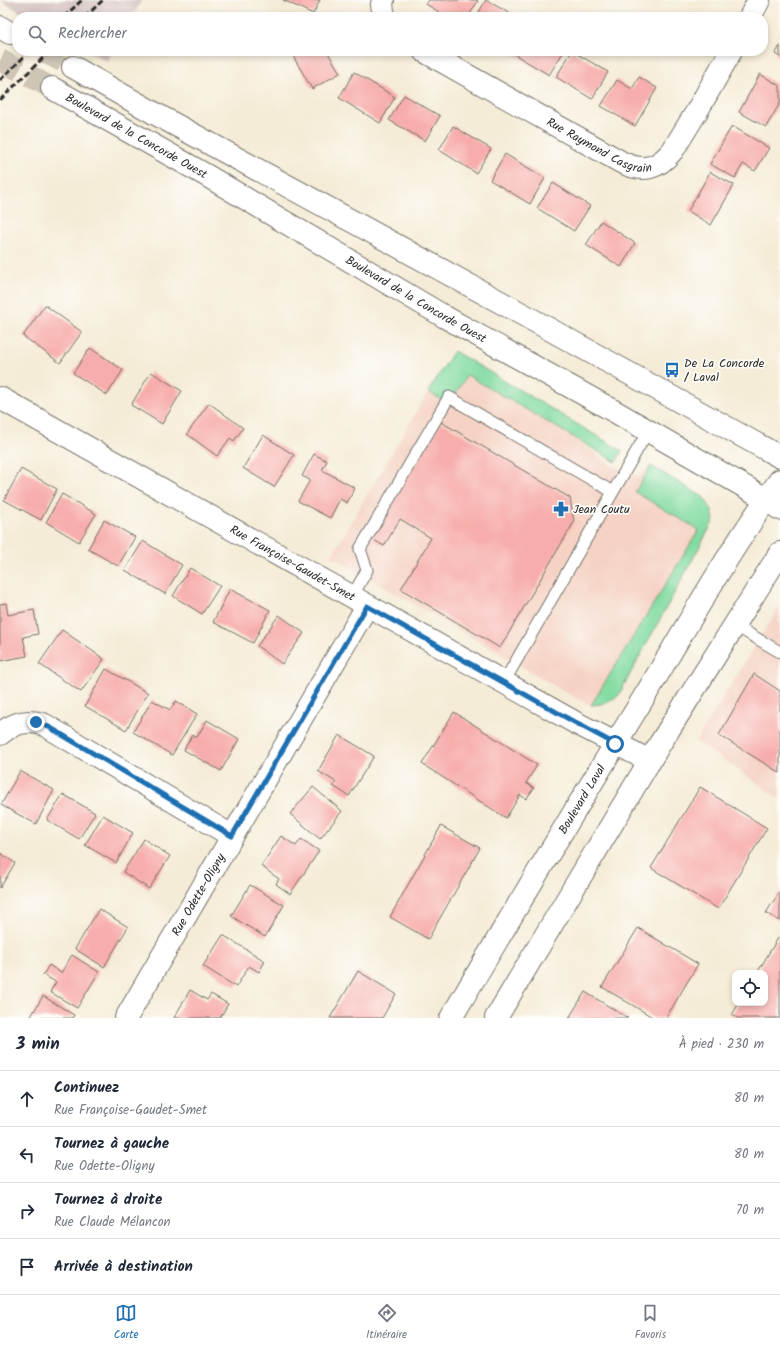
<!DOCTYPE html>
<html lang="fr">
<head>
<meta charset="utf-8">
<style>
	:root { --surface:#fff; --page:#f6f6f7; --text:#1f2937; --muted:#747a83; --line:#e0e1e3; --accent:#1f6fb2 }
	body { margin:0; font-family:Kalam,sans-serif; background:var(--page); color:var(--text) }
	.controls { position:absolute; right:12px; bottom:12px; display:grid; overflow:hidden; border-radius:8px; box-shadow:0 2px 6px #0003 }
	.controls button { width:36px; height:36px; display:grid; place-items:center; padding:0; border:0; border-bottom:1px solid var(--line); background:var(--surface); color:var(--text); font:20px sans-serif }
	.stop { position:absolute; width:12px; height:12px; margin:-9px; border:3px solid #1f6fb2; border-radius:50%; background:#fff }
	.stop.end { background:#1f6fb2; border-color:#fff; box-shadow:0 1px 4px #0008 }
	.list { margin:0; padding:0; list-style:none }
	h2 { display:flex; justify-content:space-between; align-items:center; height:52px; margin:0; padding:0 16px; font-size:17px }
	h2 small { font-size:13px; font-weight:400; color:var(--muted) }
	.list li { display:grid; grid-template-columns:26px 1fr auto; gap:12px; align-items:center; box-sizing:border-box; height:56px; padding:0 16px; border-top:1px solid var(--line) }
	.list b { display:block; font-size:15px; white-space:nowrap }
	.list p { margin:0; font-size:13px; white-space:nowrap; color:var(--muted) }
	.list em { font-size:13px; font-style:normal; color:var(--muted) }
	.icon { flex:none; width:22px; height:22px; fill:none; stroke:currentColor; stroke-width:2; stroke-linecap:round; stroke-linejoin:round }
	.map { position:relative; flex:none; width:780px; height:1018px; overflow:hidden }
	.search { position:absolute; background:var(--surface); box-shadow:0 2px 6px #0003; left:12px; right:12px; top:12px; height:44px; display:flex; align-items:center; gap:10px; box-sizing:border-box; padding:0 14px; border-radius:16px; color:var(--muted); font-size:15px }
	.sheet { height:276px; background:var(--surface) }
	nav { display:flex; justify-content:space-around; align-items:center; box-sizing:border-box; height:56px; border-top:1px solid var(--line); background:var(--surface); font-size:11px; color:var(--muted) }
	nav a { display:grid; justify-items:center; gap:2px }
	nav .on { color:var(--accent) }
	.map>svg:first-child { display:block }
	.built { fill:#f5d2c3 }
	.industrial { fill:#d1bfbd }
	.green { fill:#82dba1; stroke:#568366 }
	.building { fill:#f7adab }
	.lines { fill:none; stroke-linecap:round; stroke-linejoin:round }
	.tertiary-tunnel { stroke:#cdc5b5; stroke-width:22; stroke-dasharray:22 11; stroke-linecap:butt }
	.service-casing { stroke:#726f67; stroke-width:13 }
	.minor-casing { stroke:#726f67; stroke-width:24 }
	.tertiary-casing { stroke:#726f67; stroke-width:24 }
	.service { stroke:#fff; stroke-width:11 }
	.minor { stroke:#fff; stroke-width:22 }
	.tertiary { stroke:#fff; stroke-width:22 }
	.rail { stroke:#2b2b2b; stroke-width:3; stroke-dasharray:6 3; stroke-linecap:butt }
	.route { stroke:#1f6fb2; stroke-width:5 }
	.labels { text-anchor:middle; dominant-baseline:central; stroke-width:3.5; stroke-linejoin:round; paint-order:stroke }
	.street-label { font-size:12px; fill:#2b2b2b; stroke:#fdfcf7 }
	.poi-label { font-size:12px; fill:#2b2b2b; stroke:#fdfcf7; text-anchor:start }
</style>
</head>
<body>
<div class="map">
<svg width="780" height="1018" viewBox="0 0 780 1018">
	<rect width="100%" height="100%" fill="#fdfcf7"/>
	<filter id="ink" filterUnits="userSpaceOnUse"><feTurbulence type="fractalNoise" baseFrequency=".025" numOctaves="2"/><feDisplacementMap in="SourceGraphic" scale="8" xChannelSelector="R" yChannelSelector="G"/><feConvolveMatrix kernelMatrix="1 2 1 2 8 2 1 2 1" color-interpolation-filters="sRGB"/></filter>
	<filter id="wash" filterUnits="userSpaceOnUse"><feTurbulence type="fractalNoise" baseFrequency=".012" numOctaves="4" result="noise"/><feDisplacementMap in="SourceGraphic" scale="16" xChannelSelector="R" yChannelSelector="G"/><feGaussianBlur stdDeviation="0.9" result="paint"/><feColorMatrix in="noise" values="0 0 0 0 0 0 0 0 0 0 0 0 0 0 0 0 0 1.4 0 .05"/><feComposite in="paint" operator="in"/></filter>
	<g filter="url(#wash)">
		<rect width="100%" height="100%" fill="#f5ecd7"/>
		<!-- built -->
		<path class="built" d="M454,351L611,465L637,476L651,466L702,497L711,508L714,520L708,533L618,696L602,704L591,705L576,698L331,556L428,392Z
			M780,605V799L696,741Z"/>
		<!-- industrial -->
		<path class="industrial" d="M0,0H142L132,17H28Z
			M88,51H113L107,61Z"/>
		<!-- green -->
		<path class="green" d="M454,351L622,451L616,462L467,375L454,397L447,403L428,392Z
			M651,466L703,497L711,508L714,520L618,696L602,704L591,705L699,530L635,492Z"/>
		<g id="blocks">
			<!-- building -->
			<path class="building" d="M283,0H320L313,14Z
				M429,0H477L478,1L468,17H447L426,4Z
				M486,0L516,17H476Z
				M780,46V57L775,54Z
				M290,51H327L340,73L312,89Z
				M513,51H564L549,75L512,53Z
				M572,51L608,72L592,99L556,77Z
				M354,72L395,97L380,123L339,98Z
				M760,74L780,86V103L766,127L739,112Z
				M639,77L657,88L635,126L601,106L617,80L632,89Z
				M404,95L440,116L425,141L389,120Z
				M453,126L491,149L476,173L439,150Z
				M732,126L769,148L755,171L743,164L735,178L710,164Z
				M505,154L545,178L530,204L490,180Z
				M710,172L734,185L711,225L688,211Z
				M553,183L590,206L574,231L537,208Z
				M601,221L635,243L621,267L586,245Z
				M45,305L82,332L60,363L23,336Z
				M90,348L123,370L107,395L73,373Z
				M151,372L182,391L162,424L131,405Z
				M209,403L243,428L234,441L230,438L217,456L187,434Z
				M441,422L570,498L574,522L500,648L401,589L431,538L400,519L384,546L372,539Z
				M263,435L294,455L274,487L243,468Z
				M314,454L327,461L322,470L355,488L347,503L340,499L330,518L298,501L310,480L302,476Z
				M21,469L57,489L41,520L4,500Z
				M62,494L96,514L79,542L46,522Z
				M104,520L135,537L118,566L88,549Z
				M143,541L182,565L165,594L125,570Z
				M190,568L220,586L202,614L173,596Z
				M230,589L270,610L253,643L213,622Z
				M6,603L8,615L34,610L38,634L23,637L27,656L0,661V604Z
				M279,615L304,633L282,664L257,646Z
				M62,630L104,659L81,692L39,664Z
				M106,669L148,693L126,730L85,706Z
				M754,674L780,691V773L719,735Z
				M152,700L170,710L176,701L197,714L172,755L133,732Z
				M454,712L537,765L526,783L534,788L526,799L520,795L506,818L422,764Z
				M207,720L239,739L221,771L184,750L192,735L197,737Z
				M339,735L374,756L349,796L333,786L336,782L318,771Z
				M20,771L54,790L36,824L1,805Z
				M313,787L342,811L320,839L290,814Z
				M700,787L767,828L718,909L651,868Z
				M63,794L95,813L79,839L47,820Z
				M103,815L133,833L116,863L85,845Z
				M441,826L480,848L428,939L390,917Z
				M281,836L296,846L301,839L319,851L290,894L276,884L279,879L261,866Z
				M144,839L170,856L149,889L123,872Z
				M0,853L15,863L0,888Z
				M250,885L284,905L265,937L231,916Z
				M780,891V921L766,913Z
				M99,909L128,927L104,967L75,949Z
				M638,928L698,964L666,1018H654L602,987Z
				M223,935L265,961L259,972L249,966L236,987L203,966Z
				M778,938L780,939V1018H738L732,1015L739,1003H765V973H757Z
				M72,955L99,972L77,1008L50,992L56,982L43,975L49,965L61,973Z
				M358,971L396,994L382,1018H330Z
				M190,990L207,1000L211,994L228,1004L220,1018H174Z
				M585,992L628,1018H569Z
				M43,996L74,1015L72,1018H30Z"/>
		</g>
	</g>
	<g filter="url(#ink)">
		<use href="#blocks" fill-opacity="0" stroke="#726f67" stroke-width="1"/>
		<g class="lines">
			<!-- tertiary-tunnel -->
			<path class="tertiary-tunnel" d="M43,51L73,67
				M0,60L52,88"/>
			<!-- service casing -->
			<g class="service-casing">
				<path id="service" d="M352,597L367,570L360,549L449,397L613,492
					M734,625L780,652
					M504,682L648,431"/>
			</g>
			<!-- minor casing -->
			<g class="minor-casing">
				<g id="minor">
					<path d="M383,0L382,4L384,17"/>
					<path d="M750,17L759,0"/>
					<path id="s1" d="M424,51L621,162C643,173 658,169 673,150L697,111L731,51"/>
					<path id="s2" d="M0,398L576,723L650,761"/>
					<path d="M0,734C13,723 26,719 43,724L232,836"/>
					<path id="s3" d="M126,1018L367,606"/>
				</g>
			</g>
			<!-- tertiary casing -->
			<g class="tertiary-casing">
				<g id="tertiary">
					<path d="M0,27L10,33"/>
					<path d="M73,67L163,118L513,309L780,457"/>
					<path id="s4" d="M52,88L204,174L445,317L614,411L766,499L780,509"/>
					<path id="s5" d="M451,1018C517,906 584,795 652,684C693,615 733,545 780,480"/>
					<path d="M496,1018L661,742L780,553"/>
				</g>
			</g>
			<!-- service -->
			<use href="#service" class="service"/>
			<!-- minor -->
			<use href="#minor" class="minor"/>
			<!-- tertiary -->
			<use href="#tertiary" class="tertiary"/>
			<!-- rail -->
			<path class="rail" d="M64,17L82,0
				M85,17L103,0
				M0,80L30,51
				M0,100L50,51"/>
		</g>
	</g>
	<g class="lines" filter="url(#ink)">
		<!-- route -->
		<path class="route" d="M36,722L49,727L232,836L367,606L576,723L615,744"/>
	</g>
	<!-- icons -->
	<defs>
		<g id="bus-bare" transform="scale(1.2)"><path d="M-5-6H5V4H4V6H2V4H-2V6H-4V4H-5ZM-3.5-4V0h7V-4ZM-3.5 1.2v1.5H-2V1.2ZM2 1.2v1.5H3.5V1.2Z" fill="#1f6fb2" stroke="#fdfcf7" stroke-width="2.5" paint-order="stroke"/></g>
		<g id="pharmacy-bare" transform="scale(1.2)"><path d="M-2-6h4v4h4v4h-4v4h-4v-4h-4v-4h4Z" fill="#1f6fb2" stroke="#fdfcf7" stroke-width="2.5" paint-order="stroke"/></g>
	</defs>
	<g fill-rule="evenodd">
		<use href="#bus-bare" x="672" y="370"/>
		<use href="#pharmacy-bare" x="561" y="509"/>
	</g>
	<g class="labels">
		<!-- street labels -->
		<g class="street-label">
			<text stroke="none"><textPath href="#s4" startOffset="97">Boulevard de la Concorde Ouest</textPath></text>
			<text stroke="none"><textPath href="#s1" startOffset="200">Rue Raymond Casgrain</textPath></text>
			<text stroke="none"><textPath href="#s4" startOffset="421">Boulevard de la Concorde Ouest</textPath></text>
			<text stroke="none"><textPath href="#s2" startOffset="336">Rue Françoise-Gaudet-Smet</textPath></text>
			<text stroke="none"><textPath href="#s5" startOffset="255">Boulevard Laval</textPath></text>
			<text stroke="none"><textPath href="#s3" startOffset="143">Rue Odette-Oligny</textPath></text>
		</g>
		<!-- poi labels -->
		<g class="poi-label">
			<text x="684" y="363">De La Concorde<tspan x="684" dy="14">/ Laval</tspan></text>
			<text x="573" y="509">Jean Coutu</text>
		</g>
	</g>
</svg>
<div class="controls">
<button><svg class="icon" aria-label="locate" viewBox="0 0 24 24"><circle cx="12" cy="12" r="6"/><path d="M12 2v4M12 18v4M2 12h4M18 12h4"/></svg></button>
</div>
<div class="stop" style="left:615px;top:744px"></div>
<div class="stop end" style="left:36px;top:722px"></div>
<div class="search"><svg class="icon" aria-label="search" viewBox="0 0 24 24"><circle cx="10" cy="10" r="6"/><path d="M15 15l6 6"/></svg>Rechercher</div>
</div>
<section class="sheet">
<h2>3 min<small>À pied · 230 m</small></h2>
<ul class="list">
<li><svg class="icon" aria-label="ahead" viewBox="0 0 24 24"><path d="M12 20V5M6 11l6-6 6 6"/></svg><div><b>Continuez</b><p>Rue Françoise-Gaudet-Smet</p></div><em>80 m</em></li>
<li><svg class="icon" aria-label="left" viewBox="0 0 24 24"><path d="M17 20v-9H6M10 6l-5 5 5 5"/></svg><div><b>Tournez à gauche</b><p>Rue Odette-Oligny</p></div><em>80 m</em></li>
<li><svg class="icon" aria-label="right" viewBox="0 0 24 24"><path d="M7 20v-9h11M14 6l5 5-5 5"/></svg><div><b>Tournez à droite</b><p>Rue Claude Mélancon</p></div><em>70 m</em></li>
<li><svg class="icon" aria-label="arrive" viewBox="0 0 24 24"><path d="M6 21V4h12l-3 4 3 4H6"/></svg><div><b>Arrivée à destination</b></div></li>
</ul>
</section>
<nav>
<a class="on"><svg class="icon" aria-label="map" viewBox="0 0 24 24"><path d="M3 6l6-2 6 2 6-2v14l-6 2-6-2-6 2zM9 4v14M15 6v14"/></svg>Carte</a>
<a><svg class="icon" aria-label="directions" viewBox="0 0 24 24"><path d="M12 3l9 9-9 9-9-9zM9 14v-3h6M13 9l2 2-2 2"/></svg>Itinéraire</a>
<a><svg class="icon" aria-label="saved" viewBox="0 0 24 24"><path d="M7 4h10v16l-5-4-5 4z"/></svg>Favoris</a>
</nav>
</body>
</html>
